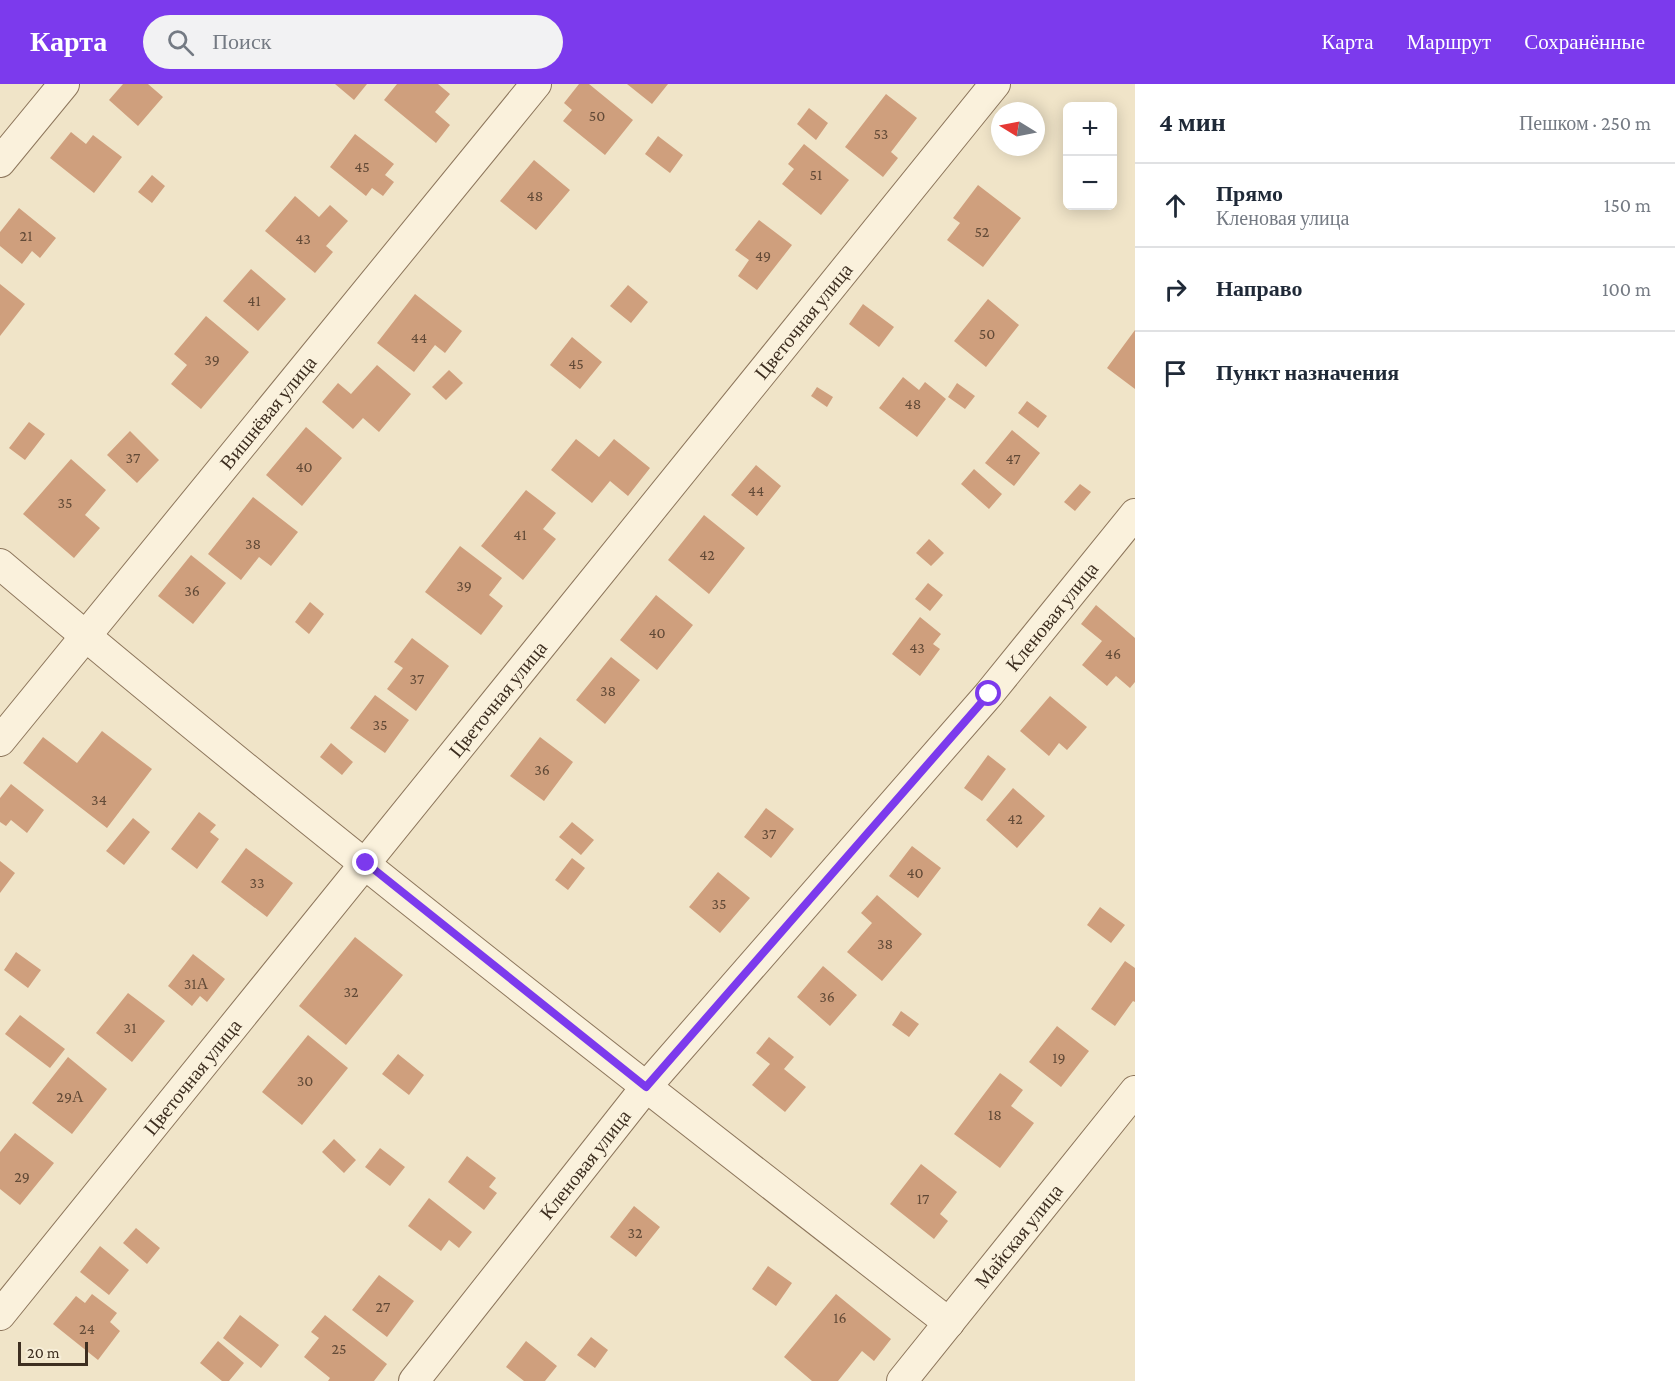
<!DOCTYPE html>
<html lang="ru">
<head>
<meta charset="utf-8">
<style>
	:root { --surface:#fff; --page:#f2f2f3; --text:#1f2937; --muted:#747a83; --line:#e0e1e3; --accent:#7c3aed }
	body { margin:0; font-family:"Crimson Pro",serif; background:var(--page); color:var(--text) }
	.controls { position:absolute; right:18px; top:18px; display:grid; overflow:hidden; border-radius:9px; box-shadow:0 3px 15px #0003 }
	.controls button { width:54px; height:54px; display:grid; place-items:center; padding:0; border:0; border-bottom:2px solid var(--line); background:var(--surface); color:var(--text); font:30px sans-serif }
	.compass { position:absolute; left:991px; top:18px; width:54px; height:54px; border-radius:50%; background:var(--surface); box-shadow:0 3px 15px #0003; rotate:280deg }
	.scale { position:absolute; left:18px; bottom:15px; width:70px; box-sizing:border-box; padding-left:6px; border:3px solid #3d2e20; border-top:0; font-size:16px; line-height:21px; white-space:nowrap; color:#3d2e20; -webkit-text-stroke:4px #f7eed8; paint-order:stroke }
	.stop { position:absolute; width:18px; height:18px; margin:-14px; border:4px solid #7c3aed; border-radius:50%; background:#fff }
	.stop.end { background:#7c3aed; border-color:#fff; box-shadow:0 2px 6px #0008 }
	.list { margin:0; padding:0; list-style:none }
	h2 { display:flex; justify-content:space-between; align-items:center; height:78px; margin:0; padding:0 24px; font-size:26px }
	h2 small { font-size:20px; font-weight:400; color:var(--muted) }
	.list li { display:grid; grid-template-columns:39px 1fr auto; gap:18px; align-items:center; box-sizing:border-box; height:84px; padding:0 24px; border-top:2px solid var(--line) }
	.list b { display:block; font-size:22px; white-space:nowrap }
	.list p { margin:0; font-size:20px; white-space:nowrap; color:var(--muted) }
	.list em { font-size:20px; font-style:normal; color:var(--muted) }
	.icon { flex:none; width:33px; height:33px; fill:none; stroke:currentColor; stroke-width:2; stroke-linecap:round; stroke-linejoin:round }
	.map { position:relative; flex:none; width:1135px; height:1297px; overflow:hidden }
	header { display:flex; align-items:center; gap:36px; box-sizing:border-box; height:84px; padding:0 30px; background:var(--accent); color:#fff }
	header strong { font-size:28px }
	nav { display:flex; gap:33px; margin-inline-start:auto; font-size:21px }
	.search { width:420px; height:54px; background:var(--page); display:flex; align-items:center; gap:15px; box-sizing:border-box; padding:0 21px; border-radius:33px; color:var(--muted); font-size:22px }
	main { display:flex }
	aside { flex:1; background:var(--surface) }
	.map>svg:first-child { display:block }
	.building { fill:#cf9f7d }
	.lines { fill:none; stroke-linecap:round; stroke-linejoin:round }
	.minor-casing { stroke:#8d765c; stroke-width:32 }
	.minor { stroke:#faf1dc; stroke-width:30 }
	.route { stroke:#7c3aed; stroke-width:8 }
	.labels { text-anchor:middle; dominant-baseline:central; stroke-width:6; stroke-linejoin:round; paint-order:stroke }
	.number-label { font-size:16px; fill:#624a37 }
	.street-label { font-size:20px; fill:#3d2e20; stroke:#f7eed8 }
</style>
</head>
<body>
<header>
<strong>Карта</strong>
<div class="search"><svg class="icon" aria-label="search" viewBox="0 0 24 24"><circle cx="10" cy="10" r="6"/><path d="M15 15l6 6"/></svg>Поиск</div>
<nav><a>Карта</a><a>Маршрут</a><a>Сохранённые</a></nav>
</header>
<main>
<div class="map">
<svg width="1135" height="1297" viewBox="0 0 1135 1297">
	<rect width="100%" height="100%" fill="#f0e4c8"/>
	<!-- building -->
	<path class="building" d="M123,0H148L163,13L138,42L109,16Z
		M335,0H367L354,16Z
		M397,0H438L450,10L435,28L450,41L436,59L384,16Z
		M579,0H589L633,36L605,71L563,37L572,26L564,19Z
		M627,0H668L652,20Z
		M886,10L917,34L891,68L898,74L883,93L845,63Z
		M809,24L828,39L816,56L797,40Z
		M71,48L86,60L93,51L122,73L94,109L50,74Z
		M355,50L394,80L385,91L394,98L383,112L372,104L366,112L330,83Z
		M658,52L683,71L670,89L645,70Z
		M804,60L849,96L821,131L782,100L794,85L788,80Z
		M534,76L570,106L536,146L500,117Z
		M152,91L165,102L152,119L138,108Z
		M978,101L1021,134L983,183L947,156L960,139L953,134Z
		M295,112L319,133L330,121L348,137L326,162L333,168L315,189L265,147Z
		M19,124L56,154L40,174L32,167L22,180L0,162V148Z
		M759,136L792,161L757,206L738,192L749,176L735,166Z
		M251,185L286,215L258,247L223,217Z
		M0,200L25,220L0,252Z
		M628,201L648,218L631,239L610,222Z
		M415,210L462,247L445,269L435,261L414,288L377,259Z
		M988,215L1019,241L986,283L954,257Z
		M863,220L894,243L879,263L849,240Z
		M206,232L249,268L201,325L171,300L187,281L174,270Z
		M1135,246V305L1107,284Z
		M572,253L602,278L580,305L550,281Z
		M377,281L411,310L379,348L363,334L353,345L322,318L338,299L351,310Z
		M449,286L463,299L446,316L432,303Z
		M903,293L919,306L925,298L946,315L917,353L879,324Z
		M957,299L975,312L965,325L948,313Z
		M817,303L833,313L827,323L811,312Z
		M1027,317L1047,332L1038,344L1018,329Z
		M29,338L45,350L25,376L9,364Z
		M306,343L342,374L302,422L266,391Z
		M1012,346L1040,369L1014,402L985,379Z
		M130,347L159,376L137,399L107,371Z
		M576,355L599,373L614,355L650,384L628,412L610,397L592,419L551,386Z
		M71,375L106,406L85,431L100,444L74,474L23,430Z
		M756,381L781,402L757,432L731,411Z
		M974,385L1002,410L989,425L961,400Z
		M1080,400L1091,408L1075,427L1064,418Z
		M526,406L556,429L543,445L556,455L523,496L481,462Z
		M253,413L298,448L271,482L259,473L241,496L208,470Z
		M704,431L745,464L709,510L668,476Z
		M929,455L944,469L931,482L916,469Z
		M460,462L502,494L489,511L503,522L481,551L425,508Z
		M191,471L226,499L193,540L158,512Z
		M928,499L943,511L930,527L915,515Z
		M656,511L693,541L657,586L620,556Z
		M310,518L324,530L309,550L295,538Z
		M1096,521L1135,554V598L1130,604L1116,592L1107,602L1082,581L1102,557L1081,540Z
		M920,533L941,550L933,560L940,565L920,592L892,570Z
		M412,554L449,582L416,627L387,605L403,584L394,578Z
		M611,573L640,596L605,640L576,616Z
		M375,611L409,636L385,669L350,644Z
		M1050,612L1087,643L1067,666L1059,659L1049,672L1020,647Z
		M102,647L152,685L107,744L23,679L43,653L77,679Z
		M540,653L573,678L544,717L510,692Z
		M331,659L353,678L342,691L320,673Z
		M988,671L1006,685L982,717L964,704Z
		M11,700L44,726L27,749L11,736L6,742L0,738V714Z
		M1013,704L1045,732L1017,764L986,736Z
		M766,724L794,745L771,774L744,753Z
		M199,728L216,741L210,748L219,755L197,785L171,765Z
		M133,734L150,748L124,781L106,767Z
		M572,738L594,756L581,771L559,753Z
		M912,762L941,784L918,814L889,792Z
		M246,764L293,799L267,833L221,798Z
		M572,774L585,784L568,806L555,796Z
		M0,777L15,789L0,809Z
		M718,788L750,814L720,849L689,823Z
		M877,811L922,850L882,897L847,868L872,839L861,829Z
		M1100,823L1125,841L1111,859L1087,841Z
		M355,853L403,891L346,961L299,922Z
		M16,868L41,886L28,904L4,886Z
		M193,870L225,895L207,918L200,912L192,922L168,902Z
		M1125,877L1135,884V918L1133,917L1115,942L1091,925Z
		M823,882L857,911L830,942L797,913Z
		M128,909L165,937L132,978L96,949Z
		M901,927L919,940L909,953L892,941Z
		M20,931L65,965L50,984L5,950Z
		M1057,942L1089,967L1061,1003L1029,978Z
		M308,951L348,984L302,1041L262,1008Z
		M769,953L794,973L784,985L806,1003L785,1028L752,1001L770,980L756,969Z
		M398,970L424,991L409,1011L382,990Z
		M68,973L107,1005L72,1050L32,1019Z
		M1000,989L1023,1006L1011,1022L1034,1039L1000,1084L954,1050Z
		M15,1049L54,1079L20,1121L0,1105V1068Z
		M334,1055L356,1076L344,1089L322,1068Z
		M380,1064L405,1083L390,1102L365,1083Z
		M467,1072L496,1094L489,1103L497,1109L484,1126L448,1098Z
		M921,1080L957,1108L940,1130L948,1137L934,1155L890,1120Z
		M429,1114L472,1148L459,1164L449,1156L441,1167L408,1142Z
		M634,1122L660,1143L636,1173L610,1153Z
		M136,1144L160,1164L147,1180L123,1159Z
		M100,1162L129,1186L109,1211L80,1188Z
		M768,1182L792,1199L776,1222L752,1205Z
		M379,1191L414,1217L387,1253L352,1226Z
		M92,1210L117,1229L110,1238L120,1247L98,1276L53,1240L76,1212L85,1219Z
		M836,1210L891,1255L874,1277L862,1267L838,1297H812L784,1273Z
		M240,1231L279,1261L261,1284L223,1254Z
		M325,1231L387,1280L374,1297H328L330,1294L304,1273L319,1254L311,1248Z
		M591,1253L608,1266L595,1284L577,1271Z
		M218,1257L244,1279L229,1297H222L200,1279Z
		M526,1257L557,1282L545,1297H524L506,1283Z"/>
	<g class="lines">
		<!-- minor casing -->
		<g class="minor-casing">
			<g id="minor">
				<path d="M0,78L64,0"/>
				<path d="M0,480C309,742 629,990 949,1239"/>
				<path id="s1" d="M0,657L536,0"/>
				<path id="s2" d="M0,1231L995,0"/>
				<path id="s3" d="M414,1297L646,1003L989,610L1135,430"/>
				<path id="s4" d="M902,1297L1135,1007"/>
			</g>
		</g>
		<!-- minor -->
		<use href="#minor" class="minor"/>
	</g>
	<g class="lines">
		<!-- route -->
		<path class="route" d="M366,779L646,1003L989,610"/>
	</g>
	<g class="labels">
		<!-- number labels -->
		<g class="number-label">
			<text x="597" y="31">50</text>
			<text x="881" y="49">53</text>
			<text x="362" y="82">45</text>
			<text x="816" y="90">51</text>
			<text x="535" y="111">48</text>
			<text x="982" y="147">52</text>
			<text x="26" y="151">21</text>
			<text x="303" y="154">43</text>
			<text x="763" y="171">49</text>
			<text x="254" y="216">41</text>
			<text x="987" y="249">50</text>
			<text x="419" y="253">44</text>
			<text x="212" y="275">39</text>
			<text x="576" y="279">45</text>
			<text x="913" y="319">48</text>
			<text x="133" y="373">37</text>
			<text x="1013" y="374">47</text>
			<text x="304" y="382">40</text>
			<text x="756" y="406">44</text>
			<text x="65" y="418">35</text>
			<text x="520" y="450">41</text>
			<text x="253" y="459">38</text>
			<text x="707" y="470">42</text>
			<text x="464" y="501">39</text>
			<text x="192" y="506">36</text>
			<text x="657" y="548">40</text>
			<text x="917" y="563">43</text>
			<text x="1113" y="569">46</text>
			<text x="417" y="594">37</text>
			<text x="608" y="606">38</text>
			<text x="380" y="640">35</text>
			<text x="542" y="685">36</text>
			<text x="99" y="715">34</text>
			<text x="1015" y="734">42</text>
			<text x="769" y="749">37</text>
			<text x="915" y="788">40</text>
			<text x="257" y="798">33</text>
			<text x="719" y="819">35</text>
			<text x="885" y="859">38</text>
			<text x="196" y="899">31А</text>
			<text x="351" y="907">32</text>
			<text x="827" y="912">36</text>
			<text x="130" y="943">31</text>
			<text x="1059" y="973">19</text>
			<text x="305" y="996">30</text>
			<text x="70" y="1012">29А</text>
			<text x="995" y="1030">18</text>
			<text x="22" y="1092">29</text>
			<text x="923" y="1114">17</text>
			<text x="635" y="1148">32</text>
			<text x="383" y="1222">27</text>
			<text x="840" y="1233">16</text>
			<text x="87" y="1244">24</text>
			<text x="339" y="1264">25</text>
		</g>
		<!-- street labels -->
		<g class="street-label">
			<text stroke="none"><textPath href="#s2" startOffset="1278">Цветочная улица</textPath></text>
			<text stroke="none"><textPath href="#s1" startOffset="424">Вишнёвая улица</textPath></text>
			<text stroke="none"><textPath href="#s3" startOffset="996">Кленовая улица</textPath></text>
			<text stroke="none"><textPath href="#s2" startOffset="792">Цветочная улица</textPath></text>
			<text stroke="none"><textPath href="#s2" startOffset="306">Цветочная улица</textPath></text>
			<text stroke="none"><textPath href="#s3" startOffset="276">Кленовая улица</textPath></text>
			<text stroke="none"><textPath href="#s4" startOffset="186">Майская улица</textPath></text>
		</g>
	</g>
</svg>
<div class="controls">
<button>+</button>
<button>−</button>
</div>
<svg class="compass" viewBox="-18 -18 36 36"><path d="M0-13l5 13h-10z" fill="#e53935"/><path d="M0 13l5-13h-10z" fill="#747a83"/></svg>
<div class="scale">20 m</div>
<div class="stop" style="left:989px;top:610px"></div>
<div class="stop end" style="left:366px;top:779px"></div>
</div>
<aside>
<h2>4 мин<small>Пешком · 250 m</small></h2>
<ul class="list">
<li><svg class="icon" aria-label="ahead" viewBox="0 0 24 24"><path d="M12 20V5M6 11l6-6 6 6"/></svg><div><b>Прямо</b><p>Кленовая улица</p></div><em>150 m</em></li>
<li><svg class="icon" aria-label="right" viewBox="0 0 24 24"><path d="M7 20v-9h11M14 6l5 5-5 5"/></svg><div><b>Направо</b></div><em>100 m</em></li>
<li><svg class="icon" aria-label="arrive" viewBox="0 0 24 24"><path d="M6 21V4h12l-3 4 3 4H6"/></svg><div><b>Пункт назначения</b></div></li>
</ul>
</aside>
</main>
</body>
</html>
